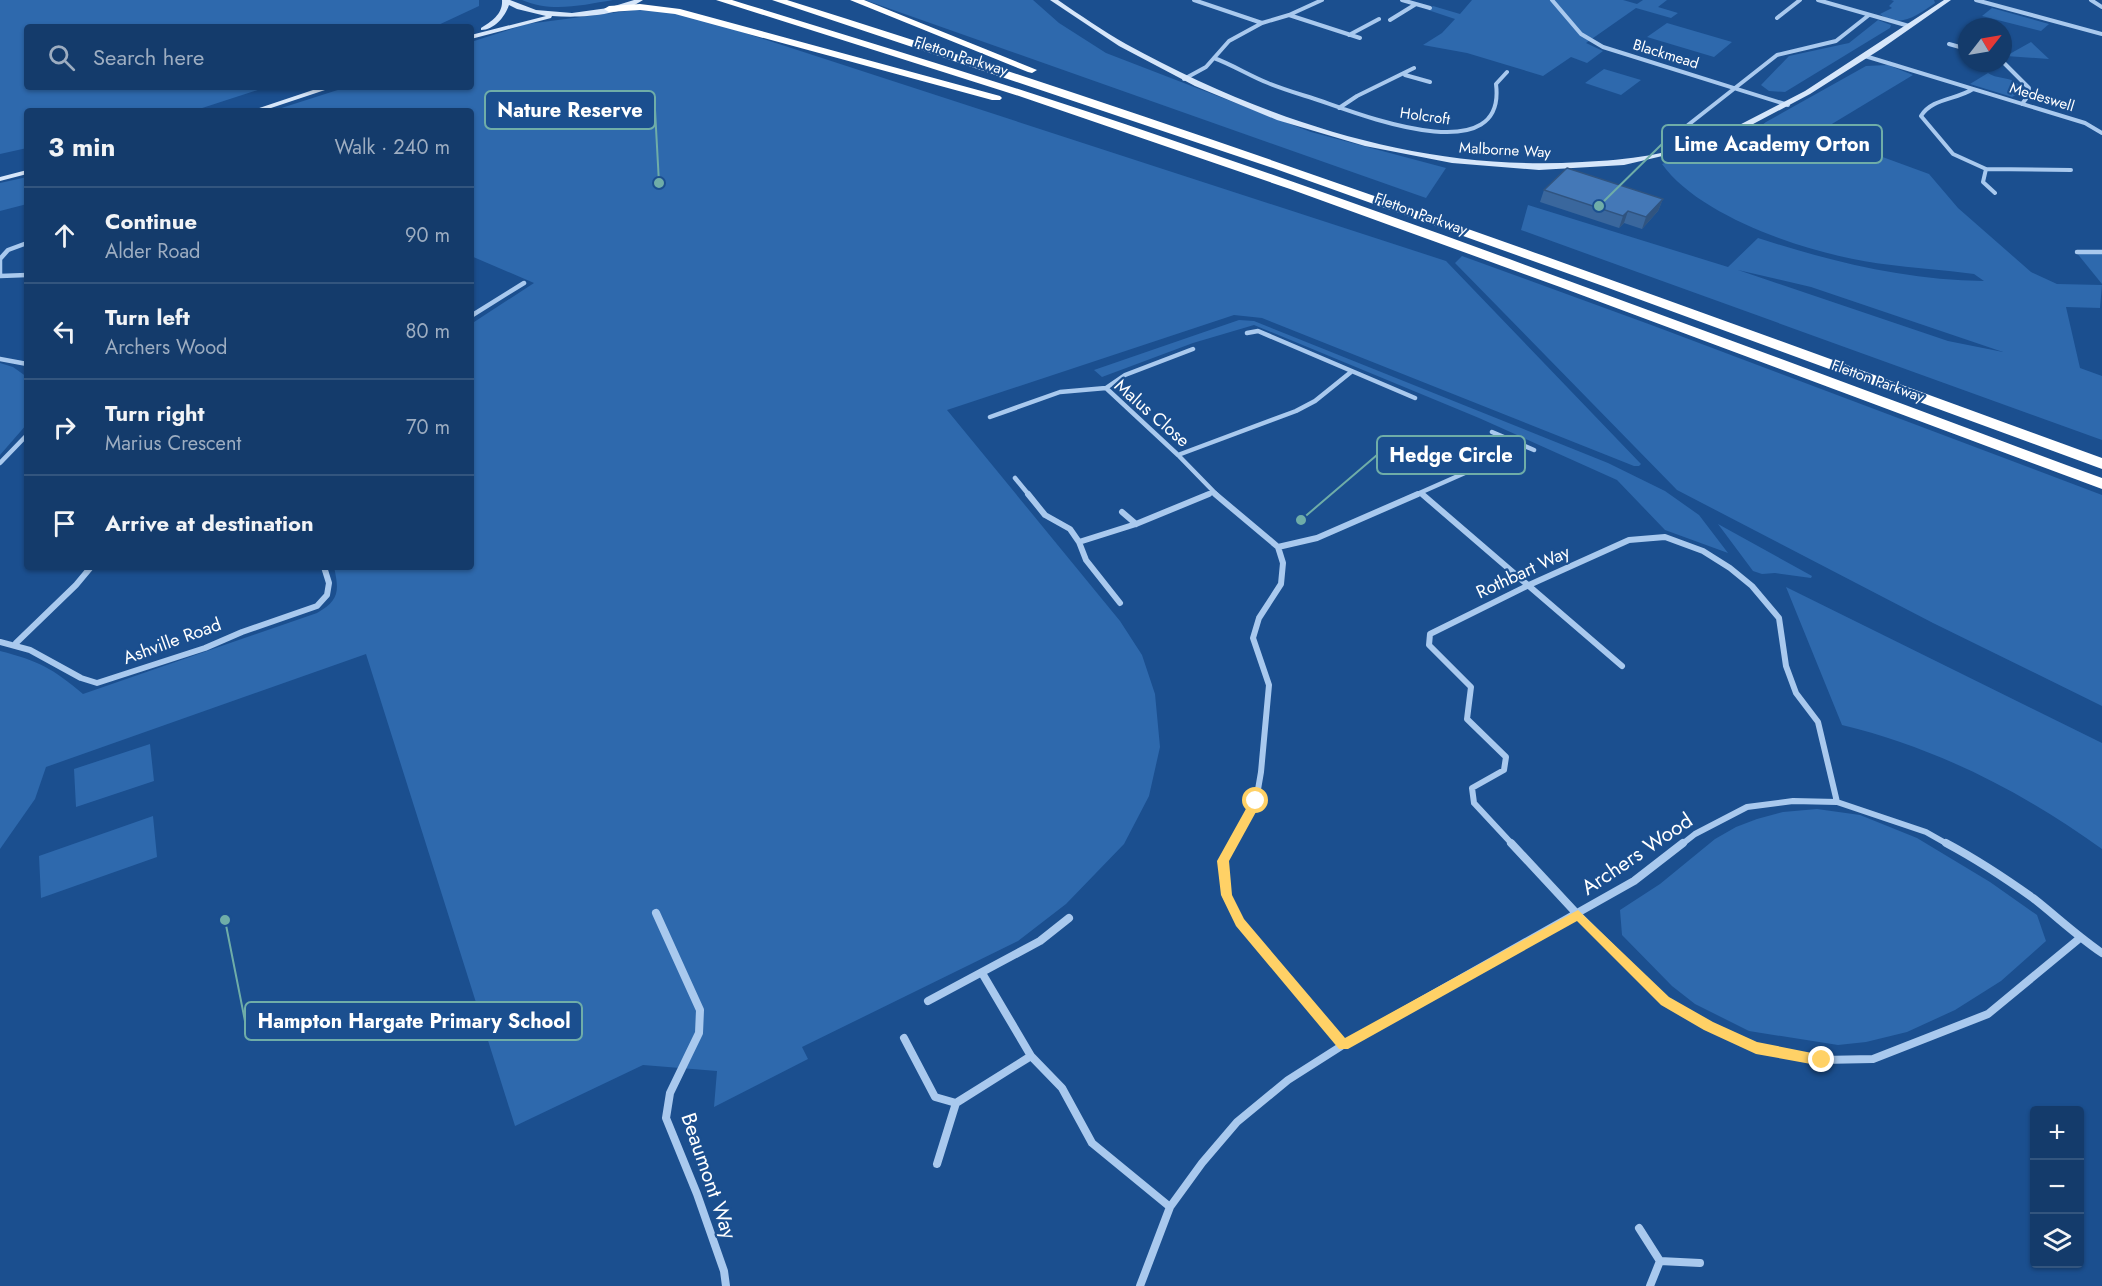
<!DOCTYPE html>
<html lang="en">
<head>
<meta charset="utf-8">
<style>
	:root { --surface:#143b6b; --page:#1d4271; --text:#f1f3f6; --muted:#9dadc1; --line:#33557e }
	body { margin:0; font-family:Jost,sans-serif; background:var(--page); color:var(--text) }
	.controls { position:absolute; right:18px; bottom:18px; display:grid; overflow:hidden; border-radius:6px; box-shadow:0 2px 4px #0004 }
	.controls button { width:54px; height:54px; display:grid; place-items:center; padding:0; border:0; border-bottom:2px solid var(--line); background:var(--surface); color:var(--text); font:30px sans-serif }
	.compass { position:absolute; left:1958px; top:18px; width:54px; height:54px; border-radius:50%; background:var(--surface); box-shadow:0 2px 4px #0004; rotate:59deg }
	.stop { position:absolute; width:18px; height:18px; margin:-14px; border:4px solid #ffd166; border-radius:50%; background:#fff }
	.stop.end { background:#ffd166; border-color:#fff; box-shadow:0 2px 6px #0008 }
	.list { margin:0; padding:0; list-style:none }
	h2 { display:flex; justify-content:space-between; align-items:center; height:78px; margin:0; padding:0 24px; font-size:26px }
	h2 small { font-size:20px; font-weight:400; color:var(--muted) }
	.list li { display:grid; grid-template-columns:39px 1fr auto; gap:18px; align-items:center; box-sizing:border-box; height:96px; padding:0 24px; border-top:2px solid var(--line) }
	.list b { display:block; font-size:22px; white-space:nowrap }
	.list p { margin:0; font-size:20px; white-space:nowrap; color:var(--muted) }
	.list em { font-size:20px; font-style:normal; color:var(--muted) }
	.icon { flex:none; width:33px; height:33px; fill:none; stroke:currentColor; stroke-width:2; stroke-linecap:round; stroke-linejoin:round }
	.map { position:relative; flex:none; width:2102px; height:1286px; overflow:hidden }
	.search { position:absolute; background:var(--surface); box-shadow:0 2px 4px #0004; left:24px; top:24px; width:450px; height:66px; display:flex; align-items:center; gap:15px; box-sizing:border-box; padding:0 21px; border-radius:6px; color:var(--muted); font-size:22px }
	.panel { position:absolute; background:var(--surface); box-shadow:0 2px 4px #0004; left:24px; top:108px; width:450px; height:462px; border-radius:6px }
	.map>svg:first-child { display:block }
	.green { fill:#2e69ad; fill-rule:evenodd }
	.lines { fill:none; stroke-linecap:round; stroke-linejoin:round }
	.street-far3 { stroke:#a9c9ee; stroke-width:4 }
	.street-far2 { stroke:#a9c9ee; stroke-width:4.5 }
	.street-far1 { stroke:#a9c9ee; stroke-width:6 }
	.street { stroke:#a9c9ee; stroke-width:8 }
	.secondary { fill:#d6e6fa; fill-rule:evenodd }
	.highway { fill:#fff; fill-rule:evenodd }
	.wall { fill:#3a679d }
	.shaded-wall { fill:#305480 }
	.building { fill:#4478b7; stroke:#305480; stroke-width:1.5 }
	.route { fill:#ffd166 }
	.labels { text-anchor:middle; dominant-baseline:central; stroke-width:4.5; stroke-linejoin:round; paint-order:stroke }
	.far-street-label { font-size:15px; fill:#fff; stroke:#1b4f8f }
	.street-label { font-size:18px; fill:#fff; stroke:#1b4f8f }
	.near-street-label { font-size:21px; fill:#fff; stroke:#1b4f8f }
	.leader { fill:none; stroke:#6fada8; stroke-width:2 }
	.callout-dot { fill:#6fada8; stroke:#1b4f8f; stroke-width:2 }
	.callout { fill:#1b4f8f; stroke:#6fada8; stroke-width:2 }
	.callout-label { font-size:20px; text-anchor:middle; font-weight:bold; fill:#fff }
</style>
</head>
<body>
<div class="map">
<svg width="2102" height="1286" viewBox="0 0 2102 1286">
	<rect width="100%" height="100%" fill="#1b4f8f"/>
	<!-- green -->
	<path class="green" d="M0,0H479V6L434,27H27V87H267L193,111H27V148L0,154Z
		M522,0H613C582,5 552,13 522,0Z
		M865,0H1033L1059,23L1106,53L1311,132L1446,168L1426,198Z
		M1472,0H1623L1637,4L1643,0H1667L1658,7L1678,13L1671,18L1636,8L1586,43L1603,51L1587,63L1571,57L1543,76L1467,53L1423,45L1442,33L1455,19L1428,10L1433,6L1460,14Z
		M1891,0H1934L1935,3C1919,14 1899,30 1880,14L1892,8L1889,6L1894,1Z
		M1992,8L2049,24L2041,31L1982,16Z
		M635,10L662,11L702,19L1446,261L1641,464L1639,466H1634L1262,318L1234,315L947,410L1120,621L1142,655L1155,694L1160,747L1149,796L1124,844L1066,904L1018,941L802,1047L808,1059L714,1107L717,1071L643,1065L515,1126L366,654L46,767L35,799L0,849V651C39,661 52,668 83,694L317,613C340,600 339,590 334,567H471V324L534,283L471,256V111H272L347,87H471V42L527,24Z
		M1878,20L1891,25L1890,28L1785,92L1769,91L1761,85L1789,56L1849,43Z
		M1667,23L1732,42L1714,57L1647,37Z
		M2031,42L2049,59L2006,56Z
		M1888,65L1913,75L1817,133L1929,174L1958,208L2031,272L2057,284L2102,285L2100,308L2066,307L2080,368L2102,376V440L1521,230L1528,205L1728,267L1758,238C1832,262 1906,280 1984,281L1974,274C1944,270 1913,268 1883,264C1817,256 1701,219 1662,164L1692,152L1713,149L1733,138H1745L1766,122L1866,66ZM1738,270L1811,287L2003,352L1948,341Z
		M1604,69L1641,80L1621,95L1585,83Z
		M1988,73C1999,81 2015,74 2023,91L2012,97L1970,84Z
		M27,177V204L0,211V183Z
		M2076,252L2102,254V284Z
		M1462,256L1654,326L2102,495V706L1933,623L1677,490L1455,263Z
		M1239,320L1254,321L1608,463L1665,491L1699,515L1728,553L1665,530L1617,480L1479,418L1254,325L1193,343L1102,377L1094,370Z
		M0,363L13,367L27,377V424L0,455Z
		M1718,524L1812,576L1811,578L1775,573L1762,574L1753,571Z
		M1786,587L2102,743V849C2023,792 1937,748 1842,725Z
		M150,744L154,781L76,807L74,769Z
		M1817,809L1860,815L1917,838L1990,882L2037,915L2046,941L2001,981L1955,1010L1907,1032L1866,1042L1838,1045L1749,1031L1695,1004L1672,986L1622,935L1620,910L1660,884L1715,839L1736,827L1757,819L1783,812Z
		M153,816L157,857L41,898L39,856Z"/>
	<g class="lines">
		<!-- street-far3 -->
		<path class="street-far3" d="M1194,0L1262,23
			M1402,0L1430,8
			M1552,0L1581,34L1603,47L1788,105
			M1818,0L1909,26
			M1976,0L2102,34
			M2091,0L2102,7
			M1289,15L1360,38
			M1777,18L1800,0
			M1390,20L1416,4
			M1349,35L1379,19
			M1949,44L1967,49
			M1865,56L2085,123L2102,133
			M1214,58C1233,65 1250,76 1268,83C1285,90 1303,95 1321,101C1361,115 1507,172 1496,84L1507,72
			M2003,62L2029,88L2028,96L2022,104
			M1405,75L1430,82
			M1184,79L1206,67L1229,41L1262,23L1289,15L1322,0
			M1973,89C1956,100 1932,98 1921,116L1953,154L1986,169L2071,170
			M1339,108L1357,96L1414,68
			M1688,125L1777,55L1836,41L1869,15
			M1986,169L1983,182L1995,193"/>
		<!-- street-far2 -->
		<path class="street-far2" d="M2077,252H2102
			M0,276V259L8,250L27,243
			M0,276L27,275
			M471,316L524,283
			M1247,333L1258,331L1415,398
			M0,359L27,364
			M1106,388L1125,375L1193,349
			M990,417L1060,392L1106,388L1178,455L1217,495
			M1492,432L1534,450
			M1178,455L1296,411L1315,401L1351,372
			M0,463L27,435
			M1015,478L1029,495
			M1421,493L1423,495
			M1206,495L1213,492
			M1415,495L1501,457L1513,441"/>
		<!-- street-far1 -->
		<path class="street-far1" d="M1028,494L1045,515L1070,529L1079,542L1086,560L1120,603
			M1215,494L1278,547
			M1422,494L1622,666
			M1122,512L1136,524
			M1079,542L1136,524L1209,494
			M1278,547L1317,538L1418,494
			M0,642L30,650L81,678L97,683L205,648L242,632L317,606L327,595L329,583L324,567
			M16,643L76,585L91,567
			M1232,845L1256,801L1261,772L1269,685L1253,638L1259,618L1281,584L1283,563L1278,547
			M1513,845L1474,803L1472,788L1504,770L1506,757L1467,719L1471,687L1429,645L1430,634L1529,585L1629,540L1665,537L1703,551L1730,568L1752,586L1779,618L1786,666L1796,693L1818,722L1837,802
			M1681,845L1695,834L1747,807L1793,801L1837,802L1926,832L1949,845"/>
		<!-- street -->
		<path class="street" d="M1233,843L1223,861L1226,895L1240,922L1343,1045
			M1511,843L1578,915L1665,1001L1709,1026L1756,1048L1822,1060L1873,1059L1988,1014L2080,938
			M1946,843C1976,859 2005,878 2033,898C2056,916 2077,936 2102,953
			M656,913L700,1010L699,1033L670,1093L666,1118L697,1194L724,1271L726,1286
			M982,973L1031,1056L1062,1088L1092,1143L1170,1207
			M928,1001L1040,941L1069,918
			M904,1038L935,1097L956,1103
			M937,1164L956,1103L1031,1056
			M1639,1228L1660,1261L1700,1263
			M1140,1286L1170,1207L1202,1163L1237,1122L1288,1080L1343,1045L1634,881L1683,843
			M1650,1286L1660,1261"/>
		<!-- secondary -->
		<path class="secondary" d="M502,0H510L536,10L572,13L608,8L634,0H643C619,16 581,18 552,16L551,18L471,39V35L546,16L517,9L509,5C505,17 494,30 481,30V28C492,21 503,14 502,0Z
			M1050,0H1058C1080,15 1103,31 1126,44C1266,121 1422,172 1582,162C1627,160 1674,154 1716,137L1805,91L1944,0H1951L1881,49L1810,94L1721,141L1705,146L1624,165L1539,170L1452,163L1365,146L1277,120L1195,86L1119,46Z
			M322,87H334L262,111H250Z
			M27,170V174L0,181V177Z"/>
		<!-- highway -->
		<path class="highway" d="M716,0H732C876,44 1020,88 1163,137C1478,244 1790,363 2102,478V489L1560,287L1290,189L1019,96Z
			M772,0H787C1230,139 1666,299 2102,458V469L1603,286L1273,168Z
			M850,0H864L1037,70L1032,73L1028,72Z
			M640,4L680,9L1000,96L1002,98L1000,100H992L675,14L640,10L609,12L604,9L609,6Z"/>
	</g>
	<!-- wall -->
	<path class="wall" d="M1544,190L1663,199L1658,211L1642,229L1624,223L1619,228L1540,202Z"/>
	<!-- shaded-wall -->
	<path class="shaded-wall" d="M1663,199L1658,211L1642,229L1646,217Z
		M1628,211L1624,223L1619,228L1623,216Z"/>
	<!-- building -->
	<path class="building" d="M1567,168L1663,199L1646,217L1628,211L1623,216L1544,190Z"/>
	<!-- route -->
	<path class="route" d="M1256,797L1262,801L1229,861L1232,895L1244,919L1345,1038L1578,910L1669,997L1713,1022L1757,1042L1827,1056L1828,1060L1827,1064L1822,1066L1756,1054L1704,1030L1661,1005L1577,921L1348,1049H1339L1236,926L1221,895L1217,861L1252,798Z"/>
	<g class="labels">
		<!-- far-street labels -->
		<g class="far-street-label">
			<text transform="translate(1666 54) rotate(17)">Blackmead</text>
			<text transform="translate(961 56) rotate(18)">Fletton Parkway</text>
			<text transform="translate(2042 97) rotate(17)">Medeswell</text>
			<text transform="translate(1425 116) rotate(8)">Holcroft</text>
			<text transform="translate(1505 150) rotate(3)">Malborne Way</text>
			<text transform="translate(1421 214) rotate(20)">Fletton Parkway</text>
			<text transform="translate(1878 381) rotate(20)">Fletton Parkway</text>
		</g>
		<!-- street labels -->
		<g class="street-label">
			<text transform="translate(1152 413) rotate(41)">Malus Close</text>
			<text transform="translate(1523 572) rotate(-25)">Rothbart Way</text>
			<text transform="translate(172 641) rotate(-20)">Ashville Road</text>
		</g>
		<!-- near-street labels -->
		<g class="near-street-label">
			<text transform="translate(1637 854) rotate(-34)">Archers Wood</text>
			<text transform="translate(709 1176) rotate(71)">Beaumont Way</text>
		</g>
	</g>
	<!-- callouts -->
	<path class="leader" d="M659 183L655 110M1599 206L1662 144M1301 520L1377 455M225 920L245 1021"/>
	<g class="callout-dot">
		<circle cx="659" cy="183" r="6"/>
		<circle cx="1599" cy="206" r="6"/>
		<circle cx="1301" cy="520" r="6"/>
		<circle cx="225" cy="920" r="6"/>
	</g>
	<g class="callout">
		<rect x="485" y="91" width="170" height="38" rx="6"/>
		<rect x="1662" y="125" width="220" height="38" rx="6"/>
		<rect x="1377" y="436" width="148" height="38" rx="6"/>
		<rect x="245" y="1002" width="337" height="38" rx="6"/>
	</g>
	<g class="callout-label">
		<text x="570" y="117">Nature Reserve</text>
		<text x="1772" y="151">Lime Academy Orton</text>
		<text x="1451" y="462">Hedge Circle</text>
		<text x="414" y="1028">Hampton Hargate Primary School</text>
	</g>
</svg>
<div class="controls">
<button>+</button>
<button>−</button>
<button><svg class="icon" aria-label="layers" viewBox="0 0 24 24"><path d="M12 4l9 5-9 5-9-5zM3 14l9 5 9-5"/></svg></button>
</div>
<svg class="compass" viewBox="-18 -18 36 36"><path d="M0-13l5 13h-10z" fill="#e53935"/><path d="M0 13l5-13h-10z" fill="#9dadc1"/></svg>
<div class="stop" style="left:1256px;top:801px"></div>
<div class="stop end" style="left:1822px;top:1060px"></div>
<div class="search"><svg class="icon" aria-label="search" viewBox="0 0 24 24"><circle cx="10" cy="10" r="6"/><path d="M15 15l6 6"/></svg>Search here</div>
<section class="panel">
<h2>3 min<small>Walk · 240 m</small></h2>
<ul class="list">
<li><svg class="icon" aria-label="ahead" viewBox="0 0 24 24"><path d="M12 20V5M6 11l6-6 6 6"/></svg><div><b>Continue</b><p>Alder Road</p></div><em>90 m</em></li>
<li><svg class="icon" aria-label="left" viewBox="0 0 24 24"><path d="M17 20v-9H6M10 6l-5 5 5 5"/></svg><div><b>Turn left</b><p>Archers Wood</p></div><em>80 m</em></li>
<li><svg class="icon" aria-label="right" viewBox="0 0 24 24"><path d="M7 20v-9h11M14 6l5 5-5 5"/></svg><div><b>Turn right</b><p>Marius Crescent</p></div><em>70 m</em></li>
<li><svg class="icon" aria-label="arrive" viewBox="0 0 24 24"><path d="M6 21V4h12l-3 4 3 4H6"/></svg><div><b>Arrive at destination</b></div></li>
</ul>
</section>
</div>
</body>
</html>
